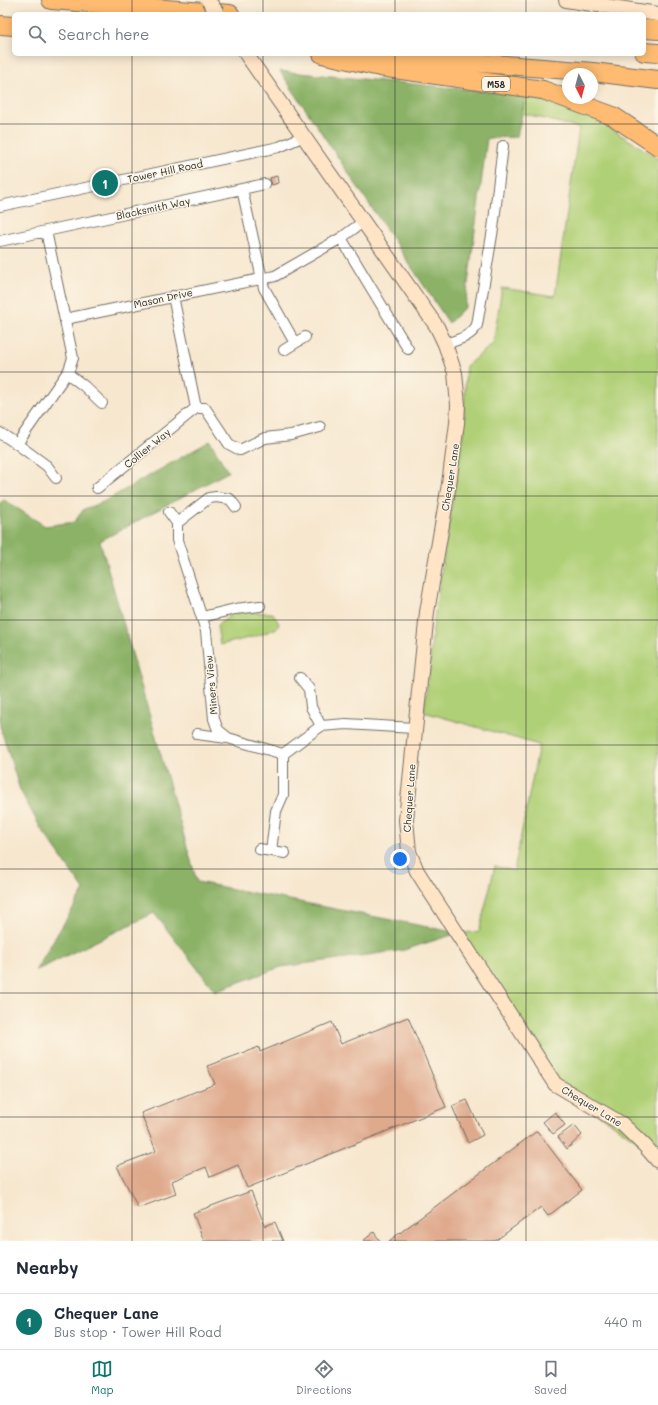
<!DOCTYPE html>
<html lang="en">
<head>
<meta charset="utf-8">
<style>
	:root { --surface:#fff; --page:#f6f6f7; --text:#1f2937; --muted:#747a83; --line:#e0e1e3; --accent:#0f766e }
	body { margin:0; font-family:Mali,sans-serif; background:var(--page); color:var(--text) }
	.compass { position:absolute; left:562px; top:68px; width:36px; height:36px; border-radius:50%; background:var(--surface); box-shadow:0 2px 10px #0003; rotate:174deg }
	.you { position:absolute; left:400px; top:859px; width:14px; height:14px; margin:-10px; border:3px solid #fff; border-radius:50%; background:#1a73e8; box-shadow:0 0 0 6px #1a73e833 }
	.badge { display:grid; place-items:center; width:26px; height:26px; border-radius:50%; background:var(--accent); color:#fff; font-size:13px; font-weight:700 }
	.pin { position:absolute; translate:-50% -50%; border:2px solid #fff; box-shadow:0 1px 4px #0006 }
	.list { margin:0; padding:0; list-style:none }
	h2 { display:flex; justify-content:space-between; align-items:center; height:52px; margin:0; padding:0 16px; font-size:17px }
	h2 small { font-size:13px; font-weight:400; color:var(--muted) }
	.list li { display:grid; grid-template-columns:26px 1fr auto; gap:12px; align-items:center; box-sizing:border-box; height:56px; padding:0 16px; border-top:1px solid var(--line) }
	.list b { display:block; font-size:15px; white-space:nowrap }
	.list p { margin:0; font-size:13px; white-space:nowrap; color:var(--muted) }
	.list em { font-size:13px; font-style:normal; color:var(--muted) }
	.icon { flex:none; width:22px; height:22px; fill:none; stroke:currentColor; stroke-width:2; stroke-linecap:round; stroke-linejoin:round }
	.map { position:relative; flex:none; width:658px; height:1241px; overflow:hidden }
	.search { position:absolute; background:var(--surface); box-shadow:0 2px 10px #0003; left:12px; right:12px; top:12px; height:44px; display:flex; align-items:center; gap:10px; box-sizing:border-box; padding:0 14px; border-radius:6px; color:var(--muted); font-size:15px }
	.sheet { height:108px; background:var(--surface) }
	nav { display:flex; justify-content:space-around; align-items:center; box-sizing:border-box; height:56px; border-top:1px solid var(--line); background:var(--surface); font-size:11px; color:var(--muted) }
	nav a { display:grid; justify-items:center; gap:2px }
	nav .on { color:var(--accent) }
	.map>svg:first-child { display:block }
	.green { fill:#b0d077; stroke:#6e7e51 }
	.forest { fill:#8cb268; stroke:#5c6e4a }
	.building { fill:#dfa98c }
	.lines { fill:none; stroke-linecap:round; stroke-linejoin:round }
	.street-casing { stroke:#726d64; stroke-width:12 }
	.secondary-casing { stroke:#726d64; stroke-width:16 }
	.highway-casing { stroke:#726d64; stroke-width:20 }
	.street { stroke:#fff; stroke-width:10 }
	.secondary { stroke:#ffe4c6; stroke-width:14 }
	.highway { stroke:#febb71; stroke-width:18 }
	.secondary-bridge-casing { stroke:#726d64; stroke-width:16; stroke-linecap:butt }
	.secondary-bridge { stroke:#ffe4c6; stroke-width:14 }
	.grid { fill:none; stroke:#2b2b2b; stroke-width:1; stroke-opacity:0.55 }
	.labels { text-anchor:middle; dominant-baseline:central; stroke-width:3; stroke-linejoin:round; paint-order:stroke }
	.shield { fill:#fcf5e5; stroke:#6a6863; stroke-width:1 }
	.shield-label { font-size:9px; font-weight:bold; fill:#2b2b2b }
	.street-label { font-size:10px; fill:#2b2b2b; stroke:#fcf5e5 }
</style>
</head>
<body>
<div class="map">
<svg width="658" height="1241" viewBox="0 0 658 1241">
	<rect width="100%" height="100%" fill="#fcf5e5"/>
	<filter id="ink" filterUnits="userSpaceOnUse"><feTurbulence type="fractalNoise" baseFrequency=".025" numOctaves="2"/><feDisplacementMap in="SourceGraphic" scale="8" xChannelSelector="R" yChannelSelector="G"/><feConvolveMatrix kernelMatrix="1 2 1 2 8 2 1 2 1" color-interpolation-filters="sRGB"/></filter>
	<filter id="wash" filterUnits="userSpaceOnUse"><feTurbulence type="fractalNoise" baseFrequency=".012" numOctaves="4" result="noise"/><feDisplacementMap in="SourceGraphic" scale="16" xChannelSelector="R" yChannelSelector="G"/><feGaussianBlur stdDeviation="0.9" result="paint"/><feColorMatrix in="noise" values="0 0 0 0 0 0 0 0 0 0 0 0 0 0 0 0 0 1.4 0 .05"/><feComposite in="paint" operator="in"/></filter>
	<g filter="url(#wash)">
		<rect width="100%" height="100%" fill="#f7e7cf"/>
		<!-- green -->
		<path class="green" d="M526,95L595,119L658,158V1161L645,1146L555,1084L458,933L479,932L495,866L514,871L539,745L424,712L435,612L463,434L466,366L493,344L502,288L555,296L579,128L522,113Z
			M242,612L273,613L279,624L277,628L260,635L220,645L217,625L228,618L229,615Z"/>
		<!-- forest -->
		<path class="forest" d="M280,71L526,95L517,137L487,138L465,307L449,323Z
			M210,441L228,472L100,541L197,882L458,933L404,950L281,967L215,991L154,913L35,971L84,890L40,827L20,790L0,726V503L4,500L45,526L74,522L84,509L103,502Z"/>
		<g id="blocks">
			<!-- building -->
			<path class="building" d="M277,176L278,183L272,185L270,178Z
				M408,1017L446,1107L247,1188L238,1165L210,1177L206,1167L172,1181L176,1194L138,1208L117,1166L156,1151L141,1113L215,1084L207,1066L259,1047L260,1052L332,1022L341,1044Z
				M467,1100L483,1135L468,1143L452,1106Z
				M555,1112L565,1125L553,1134L543,1122Z
				M574,1125L582,1135L567,1149L558,1137Z
				M537,1131L582,1190L548,1216L541,1207L495,1241H389Z
				M251,1191L265,1226L275,1222L283,1241H204L193,1213Z
				M374,1232L380,1241H363Z"/>
		</g>
	</g>
	<g filter="url(#ink)">
		<use href="#blocks" fill-opacity="0" stroke="#726d64" stroke-width="1"/>
		<g class="lines">
			<!-- street casing -->
			<g class="street-casing">
				<path id="street" d="M242,189L264,288L295,343
					M0,206L279,147L304,136
					M46,231L265,184
					M341,238L408,349
					M0,241L46,231L73,358L69,370L17,444L47,466L56,478
					M65,319L275,276L341,238L363,222
					M445,344C457,340 471,337 477,325L493,229L503,146
					M284,350L305,337
					M67,373L84,386L102,403
					M196,408H205L229,444L240,450L265,438L291,435L320,427
					M0,433L17,444
					M97,488L196,408L173,296
					M236,507L230,499L216,497L209,498L177,523V540L206,631L214,719L218,730L228,738L283,754
					M169,512L177,523
					M202,617L235,609L260,606
					M300,678L309,689L311,707L321,726
					M197,734L227,738
					M259,849L285,853
					M271,851L276,811L283,795V754L321,726L346,724L414,728"/>
			</g>
			<!-- secondary casing -->
			<g class="secondary-casing">
				<path id="secondary" d="M566,0L658,14
					M246,54L437,327L445,344L455,373L458,405L457,423L449,484L427,612L406,820L409,852L417,871L429,890L555,1084L622,1124L645,1146L658,1161"/>
			</g>
			<!-- highway casing -->
			<g class="highway-casing">
				<path id="highway" d="M51,0L230,14
					M0,25L14,26
					M644,29L658,30
					M644,52L658,53
					M322,54L380,67L543,90L613,116L658,146
					M372,54L593,72L658,80"/>
			</g>
			<!-- street -->
			<use href="#street" class="street"/>
			<!-- secondary -->
			<use href="#secondary" class="secondary"/>
			<!-- highway -->
			<use href="#highway" class="highway"/>
			<!-- secondary-bridge casing -->
			<g class="secondary-bridge-casing">
				<path id="secondary-bridge" d="M208,0L218,14"/>
			</g>
			<!-- secondary-bridge -->
			<use href="#secondary-bridge" class="secondary-bridge"/>
		</g>
	</g>
	<!-- grid -->
	<path class="grid" d="M132,0V14M263,0V14M395,0V14M526,0V14M132,54V1241M263,54V1241M395,54V1241M526,54V1241M0,124H658M0,248H658M0,372H658M0,496H658M0,620H658M0,745H658M0,869H658M0,993H658M0,1117H658"/>
	<g class="labels">
		<!-- shield labels -->
		<rect class="shield" x="482" y="77" width="28" height="14" rx="3"/>
		<g class="shield-label">
			<text x="496" y="84">M58</text>
		</g>
		<!-- street labels -->
		<g class="street-label">
			<text transform="translate(165 171) rotate(-12)">Tower Hill Road</text>
			<text transform="translate(153 208) rotate(-12)">Blacksmith Way</text>
			<text transform="translate(163 298) rotate(-12)">Mason Drive</text>
			<text transform="translate(147 448) rotate(-39)">Collier Way</text>
			<text transform="translate(450 477) rotate(-81)">Chequer Lane</text>
			<text transform="translate(211 685) rotate(-95)">Miners View</text>
			<text transform="translate(409 798) rotate(-86)">Chequer Lane</text>
			<text transform="translate(592 1106) rotate(31)">Chequer Lane</text>
		</g>
	</g>
</svg>
<svg class="compass" viewBox="-18 -18 36 36"><path d="M0-13l5 13h-10z" fill="#e53935"/><path d="M0 13l5-13h-10z" fill="#747a83"/></svg>
<div class="you"></div>
<div class="pin badge" style="left:105px;top:183px">1</div>
<div class="search"><svg class="icon" aria-label="search" viewBox="0 0 24 24"><circle cx="10" cy="10" r="6"/><path d="M15 15l6 6"/></svg>Search here</div>
</div>
<section class="sheet">
<h2>Nearby<small></small></h2>
<ul class="list">
<li><span class="badge">1</span><div><b>Chequer Lane</b><p>Bus stop · Tower Hill Road</p></div><em>440 m</em></li>
</ul>
</section>
<nav>
<a class="on"><svg class="icon" aria-label="map" viewBox="0 0 24 24"><path d="M3 6l6-2 6 2 6-2v14l-6 2-6-2-6 2zM9 4v14M15 6v14"/></svg>Map</a>
<a><svg class="icon" aria-label="directions" viewBox="0 0 24 24"><path d="M12 3l9 9-9 9-9-9zM9 14v-3h6M13 9l2 2-2 2"/></svg>Directions</a>
<a><svg class="icon" aria-label="saved" viewBox="0 0 24 24"><path d="M7 4h10v16l-5-4-5 4z"/></svg>Saved</a>
</nav>
</body>
</html>
